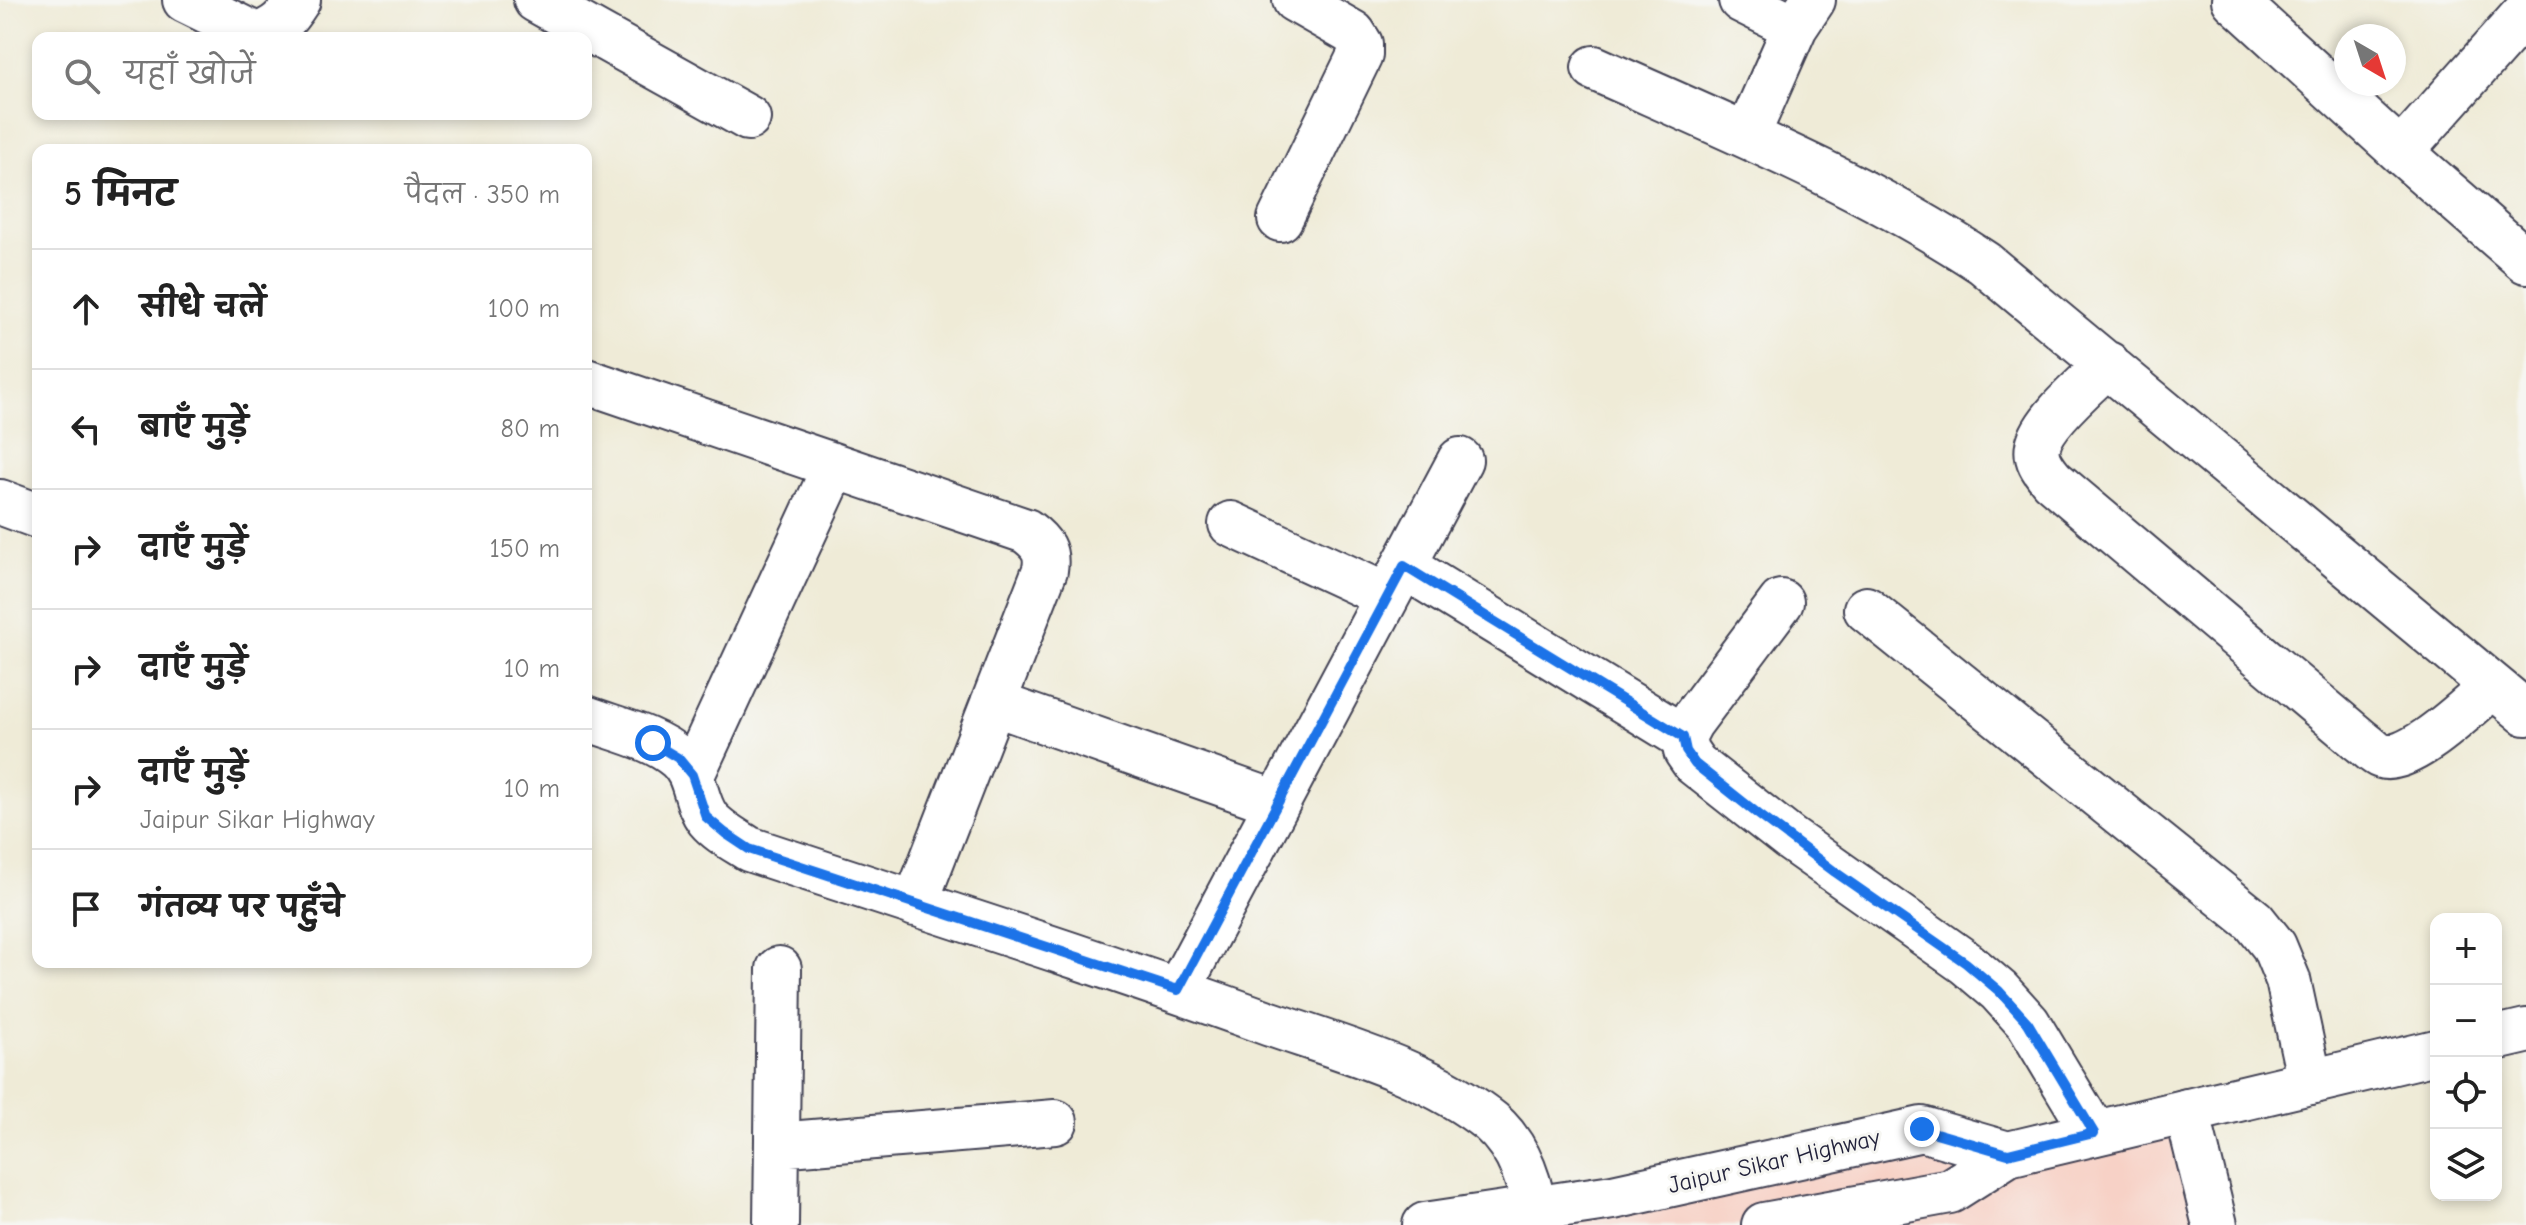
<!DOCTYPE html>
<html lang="hi">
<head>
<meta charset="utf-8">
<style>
	:root { --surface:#fff; --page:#f2f2f2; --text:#222; --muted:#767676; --line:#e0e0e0 }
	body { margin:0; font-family:"Comic Neue","Playpen Sans Deva",sans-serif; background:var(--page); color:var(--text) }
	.controls { position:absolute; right:24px; bottom:24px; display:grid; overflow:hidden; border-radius:16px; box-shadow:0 4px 12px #0003 }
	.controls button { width:72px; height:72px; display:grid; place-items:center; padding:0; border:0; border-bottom:2px solid var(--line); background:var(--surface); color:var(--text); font:40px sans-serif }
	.compass { position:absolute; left:2334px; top:24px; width:72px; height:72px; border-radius:50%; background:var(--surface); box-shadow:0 4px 12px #0003; rotate:141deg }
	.stop { position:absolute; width:24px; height:24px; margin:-18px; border:6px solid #1a73e8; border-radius:50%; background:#fff }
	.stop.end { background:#1a73e8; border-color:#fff; box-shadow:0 2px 8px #0008 }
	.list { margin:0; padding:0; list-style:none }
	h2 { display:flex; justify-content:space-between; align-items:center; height:104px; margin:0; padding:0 32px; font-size:34px }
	h2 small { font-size:26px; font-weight:400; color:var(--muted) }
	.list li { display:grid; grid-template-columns:52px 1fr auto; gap:24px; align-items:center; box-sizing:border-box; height:120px; padding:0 32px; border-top:2px solid var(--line) }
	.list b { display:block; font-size:30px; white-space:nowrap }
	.list p { margin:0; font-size:26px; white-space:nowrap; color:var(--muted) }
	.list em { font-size:26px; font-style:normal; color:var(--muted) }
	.icon { flex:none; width:44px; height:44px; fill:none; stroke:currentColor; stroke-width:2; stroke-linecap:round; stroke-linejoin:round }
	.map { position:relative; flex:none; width:2526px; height:1225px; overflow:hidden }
	.search { position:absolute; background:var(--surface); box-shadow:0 4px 12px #0003; left:32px; top:32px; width:560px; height:88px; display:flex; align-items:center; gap:20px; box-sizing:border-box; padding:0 28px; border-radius:16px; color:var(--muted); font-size:30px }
	.panel { position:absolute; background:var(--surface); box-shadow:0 4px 12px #0003; left:32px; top:144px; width:560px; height:824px; border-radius:16px }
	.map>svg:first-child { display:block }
	.built { fill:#f7d1c6 }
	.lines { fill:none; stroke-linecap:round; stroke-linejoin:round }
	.minor-casing { stroke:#414052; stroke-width:48 }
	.major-casing { stroke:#414052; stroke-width:48 }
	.minor { stroke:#fff; stroke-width:44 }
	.major { stroke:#fff; stroke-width:44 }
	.route { stroke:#1a73e8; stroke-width:10 }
	.labels { text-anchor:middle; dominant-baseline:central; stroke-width:6; stroke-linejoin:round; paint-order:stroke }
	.street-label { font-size:24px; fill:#22223b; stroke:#f6f6f2 }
</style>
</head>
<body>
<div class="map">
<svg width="2526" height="1225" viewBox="0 0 2526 1225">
	<rect width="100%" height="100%" fill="#f6f6f2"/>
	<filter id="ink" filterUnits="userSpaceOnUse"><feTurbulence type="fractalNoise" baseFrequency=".0125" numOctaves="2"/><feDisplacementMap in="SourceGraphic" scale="16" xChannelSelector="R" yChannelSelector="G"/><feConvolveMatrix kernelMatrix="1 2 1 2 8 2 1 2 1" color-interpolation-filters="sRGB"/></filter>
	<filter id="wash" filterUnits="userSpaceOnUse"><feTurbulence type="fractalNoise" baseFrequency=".006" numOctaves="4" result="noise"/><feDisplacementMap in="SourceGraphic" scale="32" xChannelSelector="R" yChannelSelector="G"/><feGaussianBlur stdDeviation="1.8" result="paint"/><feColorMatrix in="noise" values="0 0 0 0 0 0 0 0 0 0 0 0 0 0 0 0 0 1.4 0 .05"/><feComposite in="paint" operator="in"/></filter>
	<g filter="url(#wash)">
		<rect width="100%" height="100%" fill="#efebd7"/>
		<!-- built -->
		<path class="built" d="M2187,1111L2215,1225H1476Z"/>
	</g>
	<g filter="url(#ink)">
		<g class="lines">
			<!-- minor casing -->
			<g class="minor-casing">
				<path id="minor" d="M185,0L256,35C277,29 286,19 298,0
					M536,0L748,118
					M1741,0L1795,27
					M2234,0L2401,152L2526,261
					M1594,68C1726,127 1863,183 1984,263L2526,713
					M1747,136L1795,27L1813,0
					M2401,152L2526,12
					M1280,219L1360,55V44L1353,33L1295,0
					M2108,364C2089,383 2043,420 2038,446C2035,460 2044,470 2052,480L2361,741C2367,745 2375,754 2381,756C2409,766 2472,703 2493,686
					M586,381L1026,531C1042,543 1048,551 1045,570L915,904
					M0,502L38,516
					M1231,524L1387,596
					M1404,566L1683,737
					M1781,602L1691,722L1683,737L1686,751L1695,764L1789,838L1966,963L1999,991L2028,1023L2094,1133
					M1866,609L2254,921L2274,946L2288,980L2310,1082
					M993,703L1277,803
					M586,718C615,729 654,737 678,758C697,774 694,801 708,819C719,832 735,840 749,849C921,906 1094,960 1265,1022C1339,1048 1430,1072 1491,1122C1520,1147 1533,1188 1536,1225
					M692,775L835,466
					M1178,990L1460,460
					M2187,1111L2215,1225
					M777,1145L1055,1122
					M776,1225L779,969"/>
			</g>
			<!-- major casing -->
			<g class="major-casing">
				<path id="major" d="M2496,1038L2526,1031
					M1425,1225L1613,1197L1922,1129L2008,1154
					M1764,1225L1950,1191L2008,1154L2436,1052"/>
			</g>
			<!-- minor -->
			<use href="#minor" class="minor"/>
			<!-- major -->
			<use href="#major" class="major"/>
		</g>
	</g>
	<g class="lines" filter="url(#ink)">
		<!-- route -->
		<path class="route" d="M653,743L678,758L692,775L706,817L725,833L749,849L1178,990L1404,566L1683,737L1686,751L1695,764L1758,814L1835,872L1966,963L1999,991L2028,1023L2094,1133L2008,1154L1922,1129"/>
	</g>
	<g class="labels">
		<!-- street labels -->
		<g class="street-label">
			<text transform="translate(1774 1161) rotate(-13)">Jaipur Sikar Highway</text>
		</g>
	</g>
</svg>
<div class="controls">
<button>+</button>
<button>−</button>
<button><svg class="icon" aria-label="locate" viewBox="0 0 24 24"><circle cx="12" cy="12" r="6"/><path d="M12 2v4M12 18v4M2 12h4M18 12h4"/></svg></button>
<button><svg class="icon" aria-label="layers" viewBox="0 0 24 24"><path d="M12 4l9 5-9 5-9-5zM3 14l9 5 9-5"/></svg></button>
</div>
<svg class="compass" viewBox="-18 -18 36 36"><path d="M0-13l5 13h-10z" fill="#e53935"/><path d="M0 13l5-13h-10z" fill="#767676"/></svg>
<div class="stop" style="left:653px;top:743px"></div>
<div class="stop end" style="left:1922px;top:1129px"></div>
<div class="search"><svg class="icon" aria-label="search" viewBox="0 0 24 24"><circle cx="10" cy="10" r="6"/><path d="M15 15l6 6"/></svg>यहाँ खोजें</div>
<section class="panel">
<h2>5 मिनट<small>पैदल · 350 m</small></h2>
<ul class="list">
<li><svg class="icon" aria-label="ahead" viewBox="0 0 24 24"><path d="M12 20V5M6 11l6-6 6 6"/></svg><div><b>सीधे चलें</b></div><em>100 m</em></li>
<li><svg class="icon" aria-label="left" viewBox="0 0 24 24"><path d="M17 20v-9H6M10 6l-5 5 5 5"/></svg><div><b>बाएँ मुड़ें</b></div><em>80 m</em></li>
<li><svg class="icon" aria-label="right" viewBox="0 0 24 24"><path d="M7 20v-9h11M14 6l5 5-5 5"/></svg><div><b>दाएँ मुड़ें</b></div><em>150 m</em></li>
<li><svg class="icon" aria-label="right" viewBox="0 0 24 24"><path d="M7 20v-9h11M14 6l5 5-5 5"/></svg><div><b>दाएँ मुड़ें</b></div><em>10 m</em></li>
<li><svg class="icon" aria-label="right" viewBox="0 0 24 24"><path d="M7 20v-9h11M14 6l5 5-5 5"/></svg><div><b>दाएँ मुड़ें</b><p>Jaipur Sikar Highway</p></div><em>10 m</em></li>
<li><svg class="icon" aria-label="arrive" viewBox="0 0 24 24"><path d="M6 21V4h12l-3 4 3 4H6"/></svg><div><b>गंतव्य पर पहुँचे</b></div></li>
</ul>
</section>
</div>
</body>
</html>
